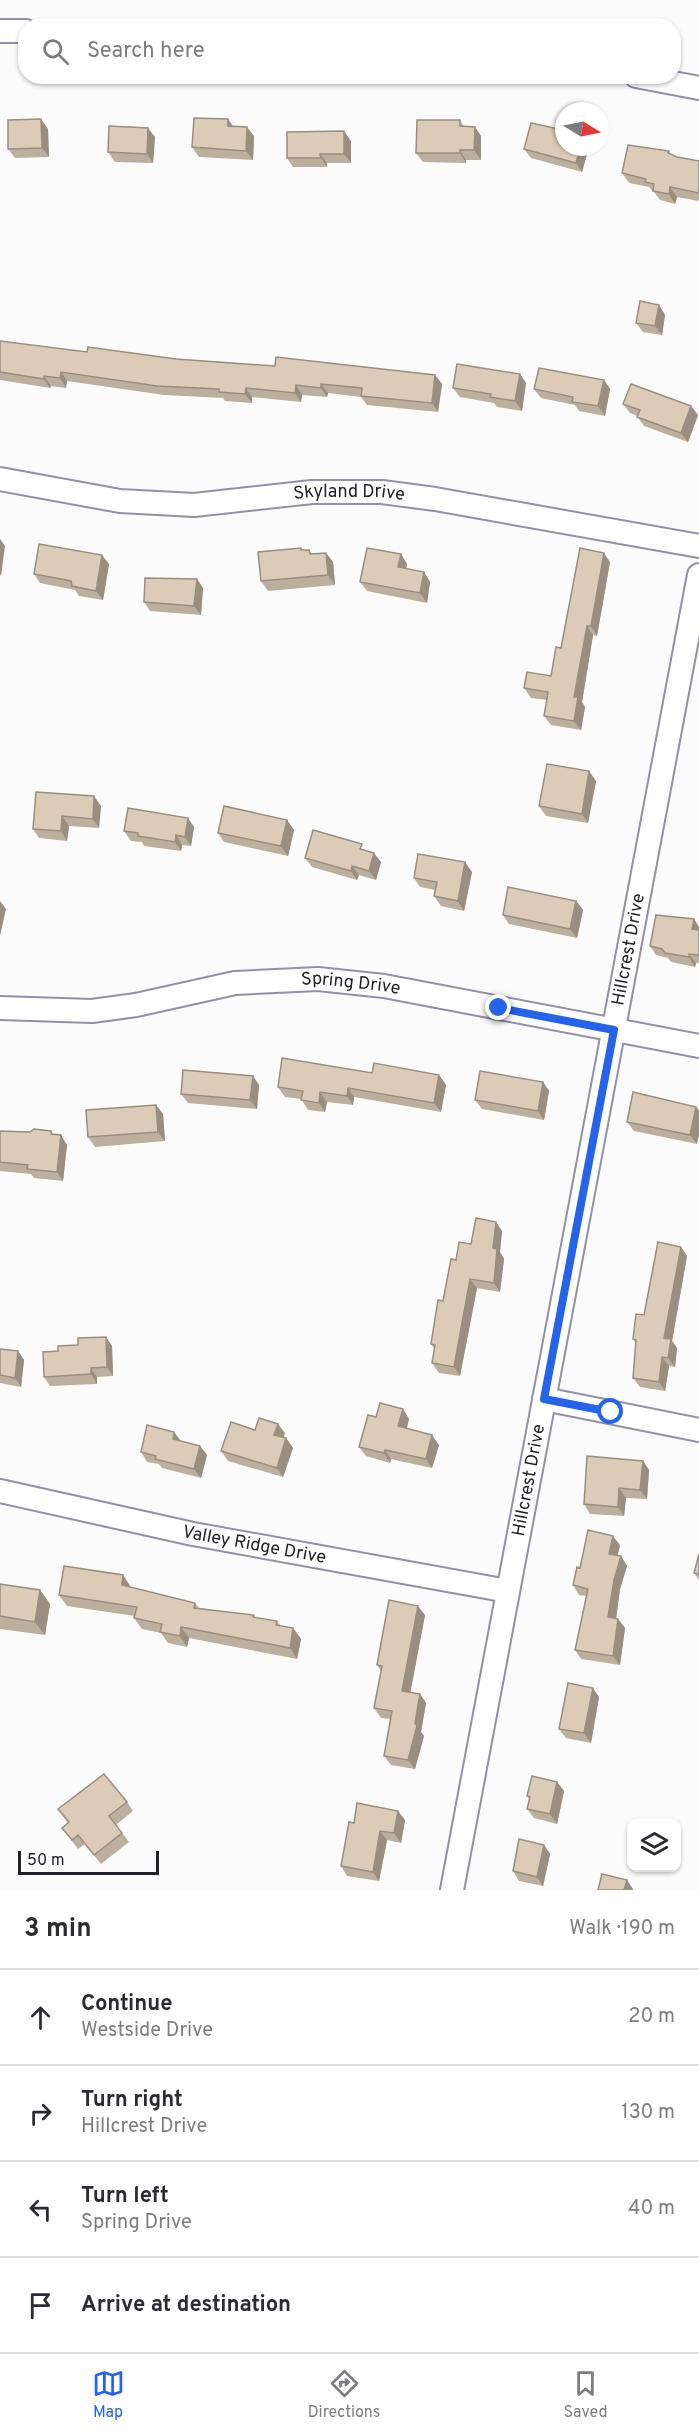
<!DOCTYPE html>
<html lang="en">
<head>
<meta charset="utf-8">
<style>
	:root { --surface:#fff; --page:#f7f7f7; --text:#2b2b33; --muted:#7c7c81; --line:#e1e1e2; --accent:#2563eb }
	body { margin:0; font-family:Overpass,sans-serif; background:var(--page); color:var(--text) }
	.controls { position:absolute; right:18px; bottom:18px; display:grid; overflow:hidden; border-radius:12px; box-shadow:0 2px 4px #0004 }
	.controls button { width:54px; height:54px; display:grid; place-items:center; padding:0; border:0; border-bottom:2px solid var(--line); background:var(--surface); color:var(--text); font:30px sans-serif }
	.compass { position:absolute; left:555px; top:102px; width:54px; height:54px; border-radius:50%; background:var(--surface); box-shadow:0 2px 4px #0004; rotate:100deg }
	.scale { position:absolute; left:18px; bottom:15px; width:141px; box-sizing:border-box; padding-left:6px; border:3px solid #222028; border-top:0; font-size:16px; line-height:21px; white-space:nowrap; color:#222028; -webkit-text-stroke:4px #fbfbfb; paint-order:stroke }
	.stop { position:absolute; width:18px; height:18px; margin:-14px; border:4px solid #2563eb; border-radius:50%; background:#fff }
	.stop.end { background:#2563eb; border-color:#fff; box-shadow:0 2px 6px #0008 }
	.list { margin:0; padding:0; list-style:none }
	h2 { display:flex; justify-content:space-between; align-items:center; height:78px; margin:0; padding:0 24px; font-size:26px }
	h2 small { font-size:20px; font-weight:400; color:var(--muted) }
	.list li { display:grid; grid-template-columns:39px 1fr auto; gap:18px; align-items:center; box-sizing:border-box; height:96px; padding:0 24px; border-top:2px solid var(--line) }
	.list b { display:block; font-size:22px; white-space:nowrap }
	.list p { margin:0; font-size:20px; white-space:nowrap; color:var(--muted) }
	.list em { font-size:20px; font-style:normal; color:var(--muted) }
	.icon { flex:none; width:33px; height:33px; fill:none; stroke:currentColor; stroke-width:2; stroke-linecap:round; stroke-linejoin:round }
	.map { position:relative; flex:none; width:699px; height:1890px; overflow:hidden }
	.search { position:absolute; background:var(--surface); box-shadow:0 2px 4px #0004; left:18px; right:18px; top:18px; height:66px; display:flex; align-items:center; gap:15px; box-sizing:border-box; padding:0 21px; border-radius:24px; color:var(--muted); font-size:22px }
	.sheet { height:462px; background:var(--surface) }
	nav { display:flex; justify-content:space-around; align-items:center; box-sizing:border-box; height:84px; border-top:2px solid var(--line); background:var(--surface); font-size:16px; color:var(--muted) }
	nav a { display:grid; justify-items:center; gap:3px }
	nav .on { color:var(--accent) }
	.map>svg:first-child { display:block }
	.lines { fill:none; stroke-linecap:round; stroke-linejoin:round }
	.street-casing { stroke:#948fa5; stroke-width:26 }
	.street { stroke:#fff; stroke-width:22 }
	.wall { fill:#bdaf9d }
	.shaded-wall { fill:#9a8e80 }
	.building { fill:#dccbb7; stroke:#9a8e80; stroke-width:1.5 }
	.route { stroke:#2563eb; stroke-width:8 }
	.labels { text-anchor:middle; dominant-baseline:central; stroke-width:4.5; stroke-linejoin:round; paint-order:stroke }
	.street-label { font-size:18px; fill:#222028; stroke:#fbfbfb }
</style>
</head>
<body>
<div class="map">
<svg width="699" height="1890" viewBox="0 0 699 1890">
	<rect width="100%" height="100%" fill="#fbfbfb"/>
	<g class="lines">
		<!-- street casing -->
		<g class="street-casing">
			<g id="street">
				<path d="M0,31H26"/>
				<path d="M636,76L699,88"/>
				<path id="s1" d="M0,479L120,501L194,505L312,492H382L435,499L699,546"/>
				<path id="s2" d="M0,1008L92,1011L136,1005L235,983L318,979L384,986L699,1046"/>
				<path d="M544,1399L699,1430"/>
				<path id="s3" d="M0,1491L193,1534L508,1591"/>
				<path id="s4" d="M452,1890L699,575"/>
			</g>
		</g>
		<!-- street -->
		<use href="#street" class="street"/>
	</g>
	<!-- wall -->
	<path class="wall" d="M228,119L233,126L254,136L253,160L199,157L192,147Z
		M460,120L464,127H475L481,136V160H466V163L423,162L416,153Z
		M48,129L49,157L15,158L8,149Z
		M155,137L153,163L115,162L108,152Z
		M351,141V163H327V167H293L287,158Z
		M564,147H589L582,172L531,158L524,149Z
		M669,151L671,155L677,157L699,161V201L677,197L675,204L660,200L654,192L652,191L649,187L629,183L622,173Z
		M659,305L665,315L662,335L643,332L636,323Z
		M0,341L87,352L275,366L435,375L442,384L438,412L367,405L361,397L328,393L327,397L302,395L301,402L252,397V403L225,401L223,398L164,395L67,381L66,388L51,386L50,388L0,380Z
		M520,374L526,383L522,411L497,407L494,403L460,397L453,388Z
		M604,380L610,389L605,416L579,411L575,405L541,398L534,389Z
		M623,404L691,406L698,415L688,442L644,426L637,416L630,413Z
		M303,550H309L312,554L326,553L333,562L335,585L268,591L261,581Z
		M401,554L407,564L406,569L424,572L430,582L427,603L367,591L360,582Z
		M610,562L597,636L593,635L582,702L585,707L581,730L551,725L544,716L547,700L531,698L524,688L551,676L561,648Z
		M109,564L103,600L79,596L75,590L40,583L34,574Z
		M197,579L203,588L201,615L150,611L144,602Z
		M596,781L588,823L546,816L539,806Z
		M36,792L101,806L99,828L69,826L67,841L39,838L33,829Z
		M287,820L294,830L288,856L224,842L218,833Z
		M194,827L191,846L182,845L181,851L144,846L142,842L131,841L124,831Z
		M366,851L381,862L376,880L359,875L357,880L312,867L305,858Z
		M472,872L464,911L441,906L434,896L435,890L420,887L414,878Z
		M576,901L583,910L577,938L509,924L503,915Z
		M694,919L699,927V963H696L695,967L671,962L668,958L656,955L650,946Z
		M372,1073L439,1075L446,1085L441,1112L354,1097L353,1105L327,1102L325,1112L308,1110L301,1099L285,1097L278,1087Z
		M253,1076L259,1085L257,1109L188,1103L181,1094Z
		M543,1082L549,1091L544,1120L482,1109L475,1100Z
		M156,1105L163,1114L165,1141L95,1147L88,1137Z
		M696,1107L697,1144L634,1131L627,1122Z
		M0,1131L30,1132L51,1131L54,1135L67,1145L63,1181L34,1178L31,1174L0,1171Z
		M496,1222L502,1231L500,1252L504,1259L500,1292L477,1288L460,1376L439,1373L432,1363L435,1350L431,1344L456,1260L471,1244Z
		M681,1247L687,1256L672,1341L677,1348L675,1367L669,1366L665,1391L640,1387L633,1378L636,1344L633,1339L644,1315Z
		M106,1337L112,1346L113,1376L97,1377V1384L50,1386L44,1377L58,1351Z
		M0,1349L18,1351L24,1360L21,1387L0,1383Z
		M403,1409L409,1419L407,1428L439,1445L432,1468L391,1459L390,1463L366,1456L359,1447L376,1417Z
		M255,1430L285,1433L283,1437L286,1438L293,1448L283,1477L228,1461L221,1451Z
		M181,1441L200,1446L207,1455L201,1478L162,1468L159,1464L147,1462L141,1452Z
		M643,1461L649,1470L647,1499L626,1498L624,1516L590,1514L584,1504Z
		M620,1545L617,1556H621L627,1566L620,1589L616,1618L618,1619L625,1628L620,1665L581,1659L575,1650L586,1596L579,1595L573,1585L580,1568Z
		M699,1554V1580L694,1573Z
		M123,1575L130,1586V1587L195,1603L199,1608L277,1621L280,1625L293,1628L301,1639L297,1659L189,1638L187,1647L168,1643L161,1633L142,1629L134,1618L135,1616L67,1606L59,1595Z
		M0,1584L40,1590L50,1604L45,1635L0,1629Z
		M425,1615L410,1692L420,1694L426,1703L421,1732L424,1736L415,1769L391,1765L384,1756L391,1719L381,1718L374,1708L381,1671L377,1665Z
		M599,1697L591,1743L566,1738L559,1729Z
		M557,1782L564,1791L557,1824L534,1818L527,1809L529,1799L527,1796Z
		M127,1802L133,1811L116,1825L129,1842L101,1864L85,1844L78,1849L62,1828L68,1823L58,1809Z
		M405,1820L401,1843L387,1840L379,1881L347,1876L341,1866L354,1823Z
		M544,1845L550,1854L543,1886L519,1881L513,1871Z"/>
	<!-- shaded-wall -->
	<path class="shaded-wall" d="M41,119L48,129L49,157L42,148Z
		M228,119L234,129L228,126Z
		M247,127L254,136L253,160L246,151Z
		M475,127L481,136V160L474,150Z
		M148,128L155,137L153,163L147,154Z
		M344,131L351,141V163L344,154Z
		M580,147H589L582,172L576,163Z
		M460,150L466,160V163L460,153Z
		M320,154L327,163V167L321,158Z
		M670,187L677,197L675,204L669,194Z
		M659,305L665,315L662,335L655,326Z
		M61,372L67,381L66,388L60,378Z
		M520,374L526,383L522,411L515,401Z
		M435,375L442,384L438,412L432,403Z
		M44,376L51,386L50,388L44,379Z
		M604,380L610,389L605,416L598,406Z
		M321,384L328,393L327,397L321,388Z
		M296,385L302,395L301,402L295,393Z
		M246,388L252,397V403L245,394Z
		M691,406L698,415L688,442L681,433Z
		M0,539L5,546L1,576L0,574Z
		M326,553L333,562L335,585L328,575Z
		M604,553L610,562L597,636L591,626Z
		M401,554L407,564L405,577L398,567Z
		M102,555L109,564L103,600L96,591Z
		M424,572L430,582L427,603L420,593Z
		M197,579L203,588L201,615L194,606Z
		M587,626L593,635L582,702L585,707L581,730L574,721V697Z
		M589,771L596,781L588,823L582,814Z
		M94,796L101,806L99,828L93,819Z
		M62,816L69,826L67,841L61,831Z
		M188,818L194,827L191,846L185,837Z
		M287,820L294,830L288,856L281,846Z
		M176,835L182,845L181,851L175,842Z
		M374,853L381,862L376,880L369,871Z
		M465,862L472,872L464,911L458,901Z
		M352,866L359,875L357,880L351,871Z
		M0,901L6,909L0,936Z
		M576,901L583,910L577,938L570,929Z
		M694,919L699,927V936L692,929Z
		M689,954L696,963L695,967L689,957Z
		M439,1075L446,1085L441,1112L434,1103Z
		M253,1076L259,1085L257,1109L250,1100Z
		M543,1082L549,1091L544,1120L538,1111Z
		M348,1088L354,1097L353,1105L347,1096Z
		M320,1092L327,1102L325,1112L319,1103Z
		M156,1105L163,1114L165,1141L158,1132Z
		M696,1107L699,1110V1135L697,1144L690,1135Z
		M61,1135L67,1145L63,1181L57,1172Z
		M496,1222L502,1231L500,1252L504,1259L500,1292L494,1283L493,1248Z
		M681,1247L687,1256L672,1341L677,1348L675,1367L668,1358L664,1338Z
		M470,1279L477,1288L460,1376L454,1367Z
		M106,1337L112,1346L113,1376L107,1367Z
		M18,1351L24,1360L21,1387L15,1378Z
		M662,1357L669,1366L665,1391L659,1382Z
		M91,1368L97,1377V1384L91,1374Z
		M403,1409L409,1419L405,1435L398,1426Z
		M278,1424L285,1433L281,1444L274,1435Z
		M174,1432L181,1441L173,1439Z
		M432,1435L439,1445L432,1468L426,1459Z
		M286,1438L293,1448L283,1477L277,1468Z
		M200,1446L207,1455L201,1478L194,1469Z
		M385,1450L391,1459L390,1463L384,1453Z
		M643,1461L649,1470L647,1499L640,1490Z
		M619,1488L626,1498L624,1516L618,1507Z
		M613,1536L620,1545L616,1563L609,1554Z
		M621,1556L627,1566L620,1589L615,1627L608,1617L614,1580Z
		M123,1575L130,1586L129,1596L122,1585Z
		M40,1590L50,1604L45,1635L35,1622Z
		M418,1606L425,1615L409,1700L402,1691Z
		M618,1619L625,1628L620,1665L613,1656Z
		M181,1627L189,1638L187,1647L180,1636Z
		M293,1628L301,1639L297,1659L290,1648Z
		M593,1688L599,1697L591,1743L584,1733Z
		M420,1694L426,1703L421,1732L424,1736L415,1769L408,1760Z
		M557,1782L564,1791L557,1824L550,1814Z
		M398,1811L405,1820L401,1843L394,1833Z
		M380,1831L387,1840L379,1881L373,1872Z
		M544,1845L550,1854L543,1886L537,1877Z
		M627,1880L633,1889V1890H624Z"/>
	<!-- building -->
	<path class="building" d="M194,118L228,119V126L247,127L246,151L192,147Z
		M41,119L42,148L8,149V120Z
		M417,120H460V126L475,127L474,150H460V153H416Z
		M531,123L564,130V147H580L576,163L524,149Z
		M109,126L148,128L147,154L108,152Z
		M344,131V154H320L321,158H287V132Z
		M628,145L669,151L668,153L677,157L699,161V193L670,187L669,194L653,191L654,184L645,182L646,179L622,173Z
		M640,301L659,305L655,326L636,323Z
		M0,341L87,352L88,347L176,359L275,366L276,357L435,375L432,403L361,396L362,388L321,384V388L296,385L295,393L246,388L245,394L219,392V389L157,386L61,372L60,378L44,376V379L0,372Z
		M457,364L520,374L515,401L490,397L491,394L453,388Z
		M539,368L604,380L598,406L572,402L573,397L534,389Z
		M631,384L691,406L681,433L637,417L640,410L623,404Z
		M39,544L102,555L96,591L72,586L71,581L34,574Z
		M301,548V550H309L310,554L326,553L328,575L261,581L258,552Z
		M367,548L401,554L398,567L424,572L420,593L360,582Z
		M580,548L604,553L591,626H587L574,697H578L574,721L544,716L548,692L524,688L527,672L551,676L556,647L561,648Z
		M145,578L197,579L194,606L144,602Z
		M547,764L589,771L582,814L539,806Z
		M36,792L94,796L93,819L62,816L61,831L33,829Z
		M224,806L287,820L281,846L218,833Z
		M128,808L188,818L185,837L176,835L175,842L138,836V833L124,831Z
		M313,830L362,844L360,849L374,853L369,871L352,866L351,871L305,858Z
		M418,854L465,862L458,901L434,896L437,882L414,878Z
		M508,887L576,901L570,929L503,915Z
		M656,915L694,919L692,929L699,930V955L689,954V957L665,953L662,949L650,946Z
		M282,1058L372,1073L374,1063L439,1075L434,1103L348,1088L347,1096L320,1092L319,1103L301,1100L303,1091L278,1087Z
		M183,1070L253,1076L250,1100L181,1094Z
		M480,1071L543,1082L538,1111L475,1100Z
		M633,1092L696,1107L690,1135L627,1122Z
		M156,1105L158,1132L88,1137L86,1110Z
		M34,1129L51,1131V1134L61,1135L57,1172L27,1169L28,1165L0,1162V1131L30,1132Z
		M476,1218L496,1222L493,1248L497,1249L494,1283L470,1279L454,1367L432,1363L435,1345L431,1344L438,1300L443,1301L451,1259L456,1260L459,1242L471,1244Z
		M658,1242L681,1247L664,1338L671,1339L668,1358L662,1357L659,1382L633,1378L636,1340L633,1339L636,1314L644,1315Z
		M106,1337L107,1367L91,1368V1374L44,1377L43,1352L58,1351V1346L78,1345V1338Z
		M0,1349L18,1351L15,1378L0,1375Z
		M380,1403L403,1409L398,1426L432,1435L426,1459L385,1450L384,1453L359,1447L368,1415L376,1417Z
		M259,1418L278,1424L274,1435L286,1438L277,1468L221,1451L231,1422L255,1430Z
		M147,1425L174,1432L173,1439L200,1446L194,1469L155,1459L156,1456L141,1452Z
		M587,1456L643,1461L640,1490L619,1488L618,1507L584,1504Z
		M588,1530L613,1536L609,1554L621,1556L614,1580L608,1617L618,1619L613,1656L575,1650L588,1589L573,1585L577,1567L580,1568Z
		M699,1554V1574L694,1573Z
		M64,1566L123,1575L122,1585L195,1603L194,1608L254,1615L253,1617L277,1621L276,1625L293,1628L290,1648L181,1627L180,1636L160,1632L162,1624L134,1618L137,1607L59,1595Z
		M0,1584L40,1590L35,1622L0,1616Z
		M389,1600L418,1606L402,1691L420,1694L415,1723L417,1726L408,1760L384,1756L392,1711L374,1708L382,1666L377,1665Z
		M568,1683L593,1688L584,1733L559,1729Z
		M104,1774L127,1802L109,1816L122,1833L94,1855L78,1835L72,1840L62,1828L69,1822L58,1809Z
		M532,1776L557,1782L550,1814L527,1809L530,1797L527,1796Z
		M357,1803L398,1811L394,1833L380,1831L373,1872L341,1866L349,1822L354,1823Z
		M519,1839L544,1845L537,1877L513,1871Z
		M602,1874L627,1880L624,1890H598Z"/>
	<g class="lines">
		<!-- route -->
		<path class="route" d="M499,1008L614,1030L544,1399L611,1412"/>
	</g>
	<g class="labels">
		<!-- street labels -->
		<g class="street-label">
			<text stroke="none"><textPath href="#s1" startOffset="352">Skyland Drive</textPath></text>
			<text stroke="none"><textPath href="#s4" startOffset="957">Hillcrest Drive</textPath></text>
			<text stroke="none"><textPath href="#s2" startOffset="354">Spring Drive</textPath></text>
			<text stroke="none"><textPath href="#s4" startOffset="417">Hillcrest Drive</textPath></text>
			<text stroke="none"><textPath href="#s3" startOffset="260">Valley Ridge Drive</textPath></text>
		</g>
	</g>
</svg>
<div class="controls">
<button><svg class="icon" aria-label="layers" viewBox="0 0 24 24"><path d="M12 4l9 5-9 5-9-5zM3 14l9 5 9-5"/></svg></button>
</div>
<svg class="compass" viewBox="-18 -18 36 36"><path d="M0-13l5 13h-10z" fill="#e53935"/><path d="M0 13l5-13h-10z" fill="#7c7c81"/></svg>
<div class="scale">50 m</div>
<div class="stop" style="left:611px;top:1412px"></div>
<div class="stop end" style="left:499px;top:1008px"></div>
<div class="search"><svg class="icon" aria-label="search" viewBox="0 0 24 24"><circle cx="10" cy="10" r="6"/><path d="M15 15l6 6"/></svg>Search here</div>
</div>
<section class="sheet">
<h2>3 min<small>Walk · 190 m</small></h2>
<ul class="list">
<li><svg class="icon" aria-label="ahead" viewBox="0 0 24 24"><path d="M12 20V5M6 11l6-6 6 6"/></svg><div><b>Continue</b><p>Westside Drive</p></div><em>20 m</em></li>
<li><svg class="icon" aria-label="right" viewBox="0 0 24 24"><path d="M7 20v-9h11M14 6l5 5-5 5"/></svg><div><b>Turn right</b><p>Hillcrest Drive</p></div><em>130 m</em></li>
<li><svg class="icon" aria-label="left" viewBox="0 0 24 24"><path d="M17 20v-9H6M10 6l-5 5 5 5"/></svg><div><b>Turn left</b><p>Spring Drive</p></div><em>40 m</em></li>
<li><svg class="icon" aria-label="arrive" viewBox="0 0 24 24"><path d="M6 21V4h12l-3 4 3 4H6"/></svg><div><b>Arrive at destination</b></div></li>
</ul>
</section>
<nav>
<a class="on"><svg class="icon" aria-label="map" viewBox="0 0 24 24"><path d="M3 6l6-2 6 2 6-2v14l-6 2-6-2-6 2zM9 4v14M15 6v14"/></svg>Map</a>
<a><svg class="icon" aria-label="directions" viewBox="0 0 24 24"><path d="M12 3l9 9-9 9-9-9zM9 14v-3h6M13 9l2 2-2 2"/></svg>Directions</a>
<a><svg class="icon" aria-label="saved" viewBox="0 0 24 24"><path d="M7 4h10v16l-5-4-5 4z"/></svg>Saved</a>
</nav>
</body>
</html>
